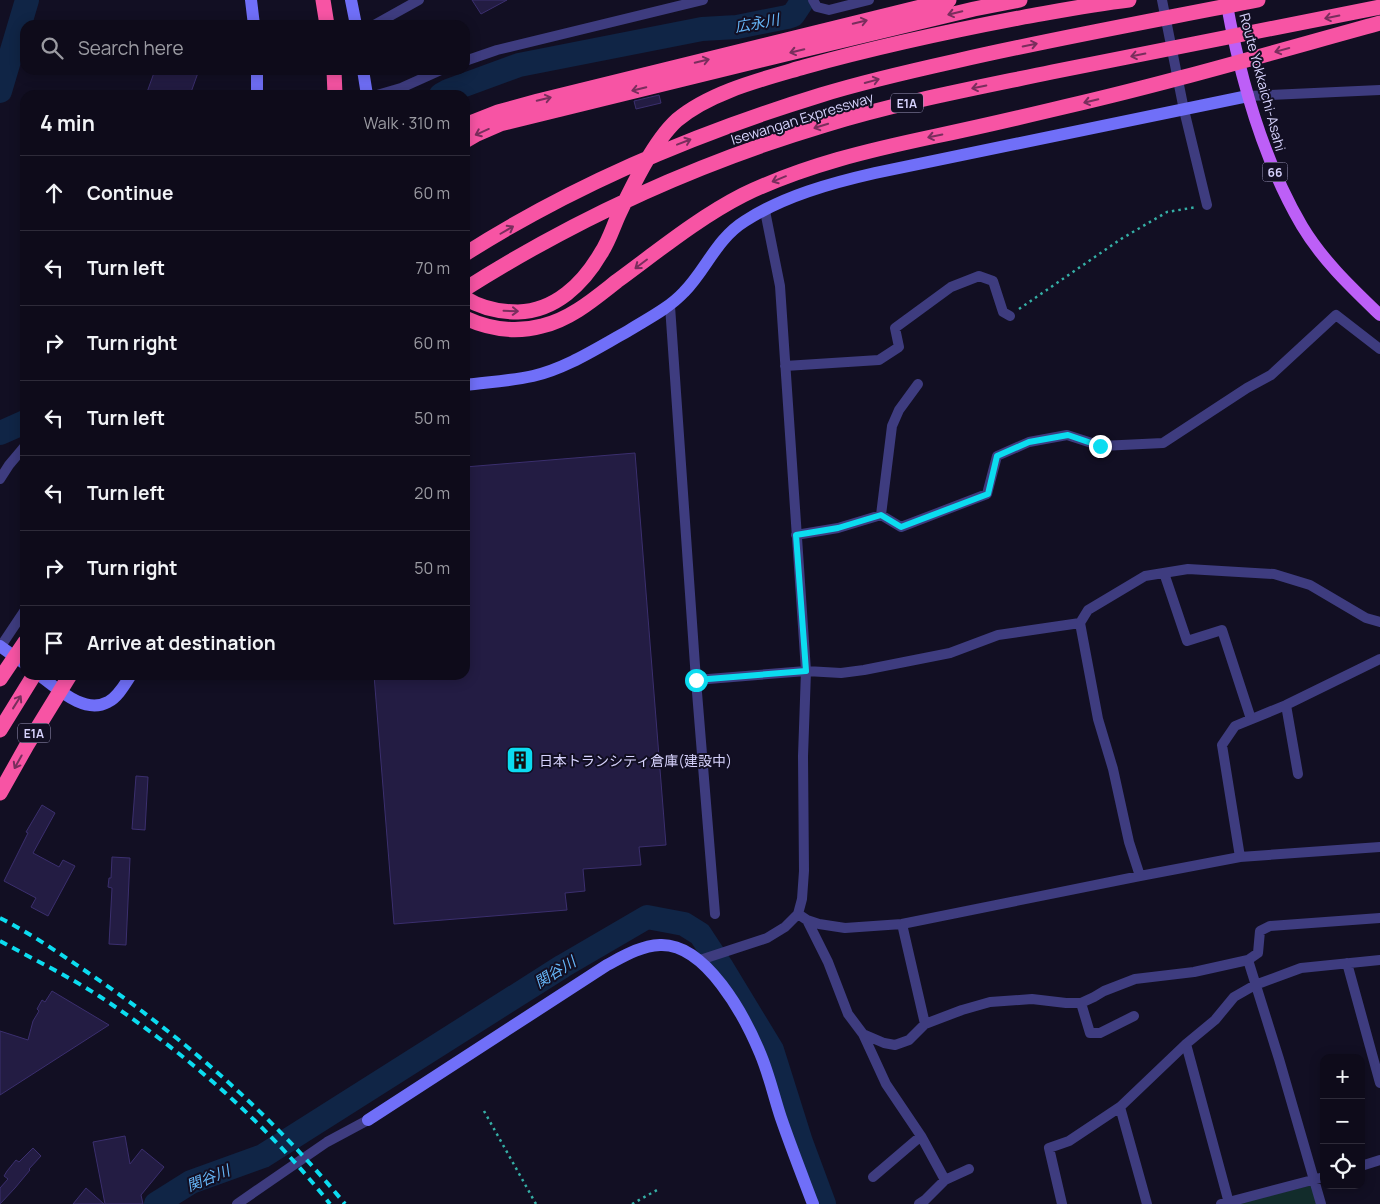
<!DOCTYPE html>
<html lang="en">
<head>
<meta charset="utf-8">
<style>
	:root { --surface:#0e0b1a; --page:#1c1927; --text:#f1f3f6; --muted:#9b9ba2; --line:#2e2b39 }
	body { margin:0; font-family:Manrope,"Noto Sans JP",sans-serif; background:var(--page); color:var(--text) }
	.controls { position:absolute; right:15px; bottom:15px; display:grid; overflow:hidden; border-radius:10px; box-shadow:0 2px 12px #0003 }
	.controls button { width:45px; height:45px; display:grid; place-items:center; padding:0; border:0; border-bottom:1px solid var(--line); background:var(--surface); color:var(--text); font:25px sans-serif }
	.stop { position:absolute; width:15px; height:15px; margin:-11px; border:4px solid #0cdcf0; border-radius:50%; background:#fff }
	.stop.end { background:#0cdcf0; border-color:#fff; box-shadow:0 1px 5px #0008 }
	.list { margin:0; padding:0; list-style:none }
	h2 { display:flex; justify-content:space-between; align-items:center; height:65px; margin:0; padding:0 20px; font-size:21px }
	h2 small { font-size:16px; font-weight:400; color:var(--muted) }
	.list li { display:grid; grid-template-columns:32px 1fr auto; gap:15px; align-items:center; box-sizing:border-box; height:75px; padding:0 20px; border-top:1px solid var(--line) }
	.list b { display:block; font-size:19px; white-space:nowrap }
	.list em { font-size:16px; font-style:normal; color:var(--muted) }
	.icon { flex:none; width:28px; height:28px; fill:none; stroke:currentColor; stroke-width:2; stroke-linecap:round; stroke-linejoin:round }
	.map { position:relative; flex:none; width:1380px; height:1204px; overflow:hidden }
	.search { position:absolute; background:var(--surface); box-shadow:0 2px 12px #0003; left:20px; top:20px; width:450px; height:55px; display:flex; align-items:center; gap:12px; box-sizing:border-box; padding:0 18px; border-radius:15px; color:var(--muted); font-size:19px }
	.panel { position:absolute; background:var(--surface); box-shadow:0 2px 12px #0003; left:20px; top:90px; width:450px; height:590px; border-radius:15px }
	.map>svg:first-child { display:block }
	.green { fill:#122c2b }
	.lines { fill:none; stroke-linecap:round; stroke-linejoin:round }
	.river { stroke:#102546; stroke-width:24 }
	.building { fill:#231c43; stroke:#3b2f6e }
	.path { stroke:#35afa6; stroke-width:2.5; stroke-dasharray:2.5 4; stroke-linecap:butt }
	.street { stroke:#3e3c7f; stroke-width:10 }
	.secondary { stroke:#706ff8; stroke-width:12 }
	.primary { stroke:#bd5ff7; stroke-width:12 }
	.highway { stroke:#f754a4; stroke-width:15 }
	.rail { stroke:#0cdcf0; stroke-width:4; stroke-dasharray:8 6; stroke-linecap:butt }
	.oneway { stroke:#792e5d }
	.route { stroke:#0cdcf0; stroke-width:6 }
	.labels { text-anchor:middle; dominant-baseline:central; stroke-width:4; stroke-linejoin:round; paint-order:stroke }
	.shield { fill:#120f23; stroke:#9c98bc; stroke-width:1 }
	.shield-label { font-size:12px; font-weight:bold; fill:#d7d3fd }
	.street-label { font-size:14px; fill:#d7d3fd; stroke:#120f23 }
	.poi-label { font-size:14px; fill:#d7d3fd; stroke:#120f23; text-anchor:start }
	.water-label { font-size:15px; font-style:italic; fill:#66b6f8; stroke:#120f23 }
</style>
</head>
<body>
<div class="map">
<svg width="1380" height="1204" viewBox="0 0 1380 1204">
	<rect width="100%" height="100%" fill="#120f23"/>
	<!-- green -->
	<path class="green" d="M1313,1185L1318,1204H1235Z"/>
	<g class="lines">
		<!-- river -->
		<path class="river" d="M0,91L27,0
			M441,95L448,91L519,65L702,29L737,27L787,17L793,15L803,0
			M0,433L25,422
			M156,1204L191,1182L263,1156L563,966L647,917L684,924L700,934L721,966L772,1050L801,1142L824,1204"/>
	</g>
	<!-- building -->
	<path class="building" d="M472,0H507L481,14Z
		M155,70H199L190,95H146Z
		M659,95L661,103L636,109L634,101Z
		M635,453L666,845L639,847L641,865L583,869L585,891L565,893L567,910L394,924L374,675H465V467Z
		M136,776L148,777L145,830L132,829Z
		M42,805L55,813L33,853L59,867L63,860L75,866L48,916L31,907L36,898L4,881L28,833L26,832Z
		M112,857L130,858L126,945L109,944L112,888L108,887L109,878H111Z
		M52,991L109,1025L0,1095V1031L28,1040L33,1021L39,1011L37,1009L42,1000L45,1002Z
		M125,1136L130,1164L142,1149L164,1167L141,1195L143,1204H105L93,1142Z
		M33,1148L41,1156L29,1169L30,1170L15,1188L0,1204V1188L8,1179L4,1176L7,1171L16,1160L19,1162Z
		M86,1188L104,1204H73Z"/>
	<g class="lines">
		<!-- path -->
		<path class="path" d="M1019,309L1121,239L1167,212L1197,207
			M484,1111L536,1204
			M632,1204L657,1190"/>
		<!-- street -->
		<path class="street" d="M813,0L817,7L829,10L869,0
			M1162,0L1184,110L1207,205
			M374,25L419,0
			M465,61L497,50L703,0
			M377,95L401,88L441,70
			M1248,96L1380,90
			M670,306L696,680L715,914
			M785,366L879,360L899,347L895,328L951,287L979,276L993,281L1003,312L1010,316
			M0,479L9,465L25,446
			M881,515L892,426L899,410L918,384
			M796,535L838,528L881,515L901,527L987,494L997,456L1029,442L1067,435L1101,446L1163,443L1247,388L1271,375L1336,315L1380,349
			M1164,573L1187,641L1222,630L1251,719
			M1,646L25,610
			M696,680L806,671L841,673L864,670L950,653L998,635L1080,623
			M1286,705L1298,774
			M1240,857L1222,745L1235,726L1286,705L1380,659
			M1140,876L1129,842L1113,769L1098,719L1080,623L1088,610L1145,576L1188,569L1274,574L1310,585L1366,618L1380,622
			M798,914L807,920L819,924L845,928L902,924L1140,876L1240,857L1380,847
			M807,920L828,962L848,1014L863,1034L886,1084L921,1136L945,1180
			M902,924L925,1024
			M700,960L767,938L785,927L798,914L802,899L804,871L803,756L806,671L780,286L765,211
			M1248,960L1279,1059L1321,1204
			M1347,963L1380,1083
			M1081,1003L1090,1033H1100L1134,1016
			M863,1034L884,1043L895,1045L909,1040L925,1024L962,1010L990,1002L1032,999L1066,1003H1081L1094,997L1104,991L1135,979L1194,972L1248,960L1258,953L1260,931L1270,926L1380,918
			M1186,1044L1229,1203
			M1120,1107L1147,1204
			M1361,1166L1380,1160
			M873,1177L921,1136
			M237,1204L327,1142L368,1120
			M919,1204L925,1200L945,1180L969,1169
			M1062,1204L1049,1148L1069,1141L1120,1107L1186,1044L1215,1020L1234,997L1255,985L1301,968L1380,960
			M1221,1204L1324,1177"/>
		<!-- secondary -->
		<path class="secondary" d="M251,0L254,25
			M351,0L356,25
			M363,70L367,95
			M257,95V70
			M465,385C488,382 510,381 533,376C567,368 597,348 628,331C647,319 668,309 684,292C706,270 716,239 745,221C784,196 831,183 875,173L1248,96
			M0,646L25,664
			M39,675C57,688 84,715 108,702C118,697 125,684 131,675
			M368,1120L607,965C624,956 640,946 660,945C706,943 745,1017 760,1053C769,1074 774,1097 781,1118C791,1147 802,1175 813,1204"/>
		<!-- primary -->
		<path class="primary" d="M1226,0C1240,78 1262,158 1302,226C1323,261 1352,288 1380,315"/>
		<!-- highway -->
		<path class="highway" d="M323,0L327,25
			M334,70L335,95
			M465,125L498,112L538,101L949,0
			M465,141L477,134L500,124L786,54L974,9L1020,0
			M465,254C575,184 697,133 821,95C866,81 911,71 956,61C1056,38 1157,20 1258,0
			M465,289C577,218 698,163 825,125C900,102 976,88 1052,72C1161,50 1271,29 1380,7
			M465,298C481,308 499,312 518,312C555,311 583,284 601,253C609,241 613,227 619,214C633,185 654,141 677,120C710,92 763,79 804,67C876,47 950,31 1024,17C1058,11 1094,4 1129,0
			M465,318C489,329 516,333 542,326C571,319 594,299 617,281C658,251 698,218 743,195C805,165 870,150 936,136C974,128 1013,119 1051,110C1162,85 1271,53 1380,23
			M0,679L25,642
			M0,730L34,675
			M0,793L27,745L70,675"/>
		<!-- rail -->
		<path class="rail" d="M0,918C30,933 59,953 87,972C183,1037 271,1114 345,1204
			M0,941C33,959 68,976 99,996C186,1053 266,1123 330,1204"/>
	</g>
	<!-- one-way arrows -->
	<defs><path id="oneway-shaft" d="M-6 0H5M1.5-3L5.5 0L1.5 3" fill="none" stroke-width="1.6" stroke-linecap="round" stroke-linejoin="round" transform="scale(1.25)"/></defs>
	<g class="oneway">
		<use href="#oneway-shaft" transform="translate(955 13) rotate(167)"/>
		<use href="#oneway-shaft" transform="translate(1332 17) rotate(169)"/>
		<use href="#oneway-shaft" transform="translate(860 22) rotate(-14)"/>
		<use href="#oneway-shaft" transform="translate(1030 45) rotate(-12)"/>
		<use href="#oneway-shaft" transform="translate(1282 50) rotate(165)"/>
		<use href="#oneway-shaft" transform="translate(797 51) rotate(167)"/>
		<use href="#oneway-shaft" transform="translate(1138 55) rotate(169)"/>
		<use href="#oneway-shaft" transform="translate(702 61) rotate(-14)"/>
		<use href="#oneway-shaft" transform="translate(872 81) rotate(-15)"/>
		<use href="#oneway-shaft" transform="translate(979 87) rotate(168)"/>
		<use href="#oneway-shaft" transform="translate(639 89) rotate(166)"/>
		<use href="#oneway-shaft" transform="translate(544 99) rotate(-14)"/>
		<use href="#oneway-shaft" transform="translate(1091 101) rotate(167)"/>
		<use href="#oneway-shaft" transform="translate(821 126) rotate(163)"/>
		<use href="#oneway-shaft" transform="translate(482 132) rotate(156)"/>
		<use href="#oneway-shaft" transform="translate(935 136) rotate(168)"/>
		<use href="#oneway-shaft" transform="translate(684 142) rotate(-21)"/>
		<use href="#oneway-shaft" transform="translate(779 179) rotate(158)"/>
		<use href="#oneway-shaft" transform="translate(507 230) rotate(-30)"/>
		<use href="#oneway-shaft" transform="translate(641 264) rotate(143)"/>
		<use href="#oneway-shaft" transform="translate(511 311) rotate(2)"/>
		<use href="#oneway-shaft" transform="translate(17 702) rotate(-58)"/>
		<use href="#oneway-shaft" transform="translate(18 762) rotate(119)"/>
	</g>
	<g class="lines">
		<!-- route -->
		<path class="route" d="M696,680L806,671L796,535L838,528L881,515L901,527L988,494L997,456L1029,442L1068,435L1100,446"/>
	</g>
	<!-- icons -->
	<defs>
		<g id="building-square" transform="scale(1.4375)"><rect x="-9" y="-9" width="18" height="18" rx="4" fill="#0cdcf0" stroke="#120f23"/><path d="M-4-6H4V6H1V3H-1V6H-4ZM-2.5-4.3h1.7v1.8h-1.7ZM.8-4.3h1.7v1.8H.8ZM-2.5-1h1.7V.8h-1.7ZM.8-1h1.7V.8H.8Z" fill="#111"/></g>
	</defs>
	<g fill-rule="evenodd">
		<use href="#building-square" x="520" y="760"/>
	</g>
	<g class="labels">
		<!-- shield labels -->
		<g class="shield">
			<rect x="891" y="93.5" width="32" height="19" rx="4"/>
			<rect x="1262.5" y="162.5" width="25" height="19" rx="4"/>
			<rect x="18" y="723.5" width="32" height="19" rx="4"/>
		</g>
		<g class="shield-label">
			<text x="907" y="103">E1A</text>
			<text x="1275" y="172">66</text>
			<text x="34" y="733">E1A</text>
		</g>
		<!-- street labels -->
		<g class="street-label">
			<text transform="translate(1263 82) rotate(75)">Route Yokkaichi-Asahi</text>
			<text transform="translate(802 118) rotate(-17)">Isewangan Expressway</text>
		</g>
		<!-- poi labels -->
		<g class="poi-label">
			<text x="539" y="760">日本トランシティ倉庫(建設中)</text>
		</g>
		<!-- water labels -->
		<g class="water-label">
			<text transform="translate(757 23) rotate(-10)">広永川</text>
			<text transform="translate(555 972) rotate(-32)">関谷川</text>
			<text transform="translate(208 1178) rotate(-22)">関谷川</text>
		</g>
	</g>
</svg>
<div class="controls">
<button>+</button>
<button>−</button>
<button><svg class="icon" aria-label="locate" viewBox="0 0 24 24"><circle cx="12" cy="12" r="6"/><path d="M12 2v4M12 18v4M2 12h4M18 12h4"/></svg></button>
</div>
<div class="stop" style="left:696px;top:680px"></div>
<div class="stop end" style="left:1100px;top:446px"></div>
<div class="search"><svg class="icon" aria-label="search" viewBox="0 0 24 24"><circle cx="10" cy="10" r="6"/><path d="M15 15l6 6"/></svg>Search here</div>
<section class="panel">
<h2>4 min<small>Walk · 310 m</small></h2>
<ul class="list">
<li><svg class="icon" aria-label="ahead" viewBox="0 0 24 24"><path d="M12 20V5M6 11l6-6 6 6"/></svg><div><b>Continue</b></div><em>60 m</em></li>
<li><svg class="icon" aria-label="left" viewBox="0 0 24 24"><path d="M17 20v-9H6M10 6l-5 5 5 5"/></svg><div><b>Turn left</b></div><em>70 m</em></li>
<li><svg class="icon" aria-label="right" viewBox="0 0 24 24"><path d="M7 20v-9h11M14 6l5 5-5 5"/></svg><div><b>Turn right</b></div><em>60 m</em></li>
<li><svg class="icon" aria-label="left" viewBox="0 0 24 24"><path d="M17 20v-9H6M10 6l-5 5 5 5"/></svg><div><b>Turn left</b></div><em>50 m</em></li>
<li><svg class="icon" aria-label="left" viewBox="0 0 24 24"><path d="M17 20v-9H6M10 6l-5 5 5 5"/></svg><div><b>Turn left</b></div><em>20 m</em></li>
<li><svg class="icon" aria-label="right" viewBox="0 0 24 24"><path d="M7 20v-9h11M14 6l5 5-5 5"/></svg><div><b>Turn right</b></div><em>50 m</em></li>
<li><svg class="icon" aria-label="arrive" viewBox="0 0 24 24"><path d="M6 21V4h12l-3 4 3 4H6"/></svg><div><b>Arrive at destination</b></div></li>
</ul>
</section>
</div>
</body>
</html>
